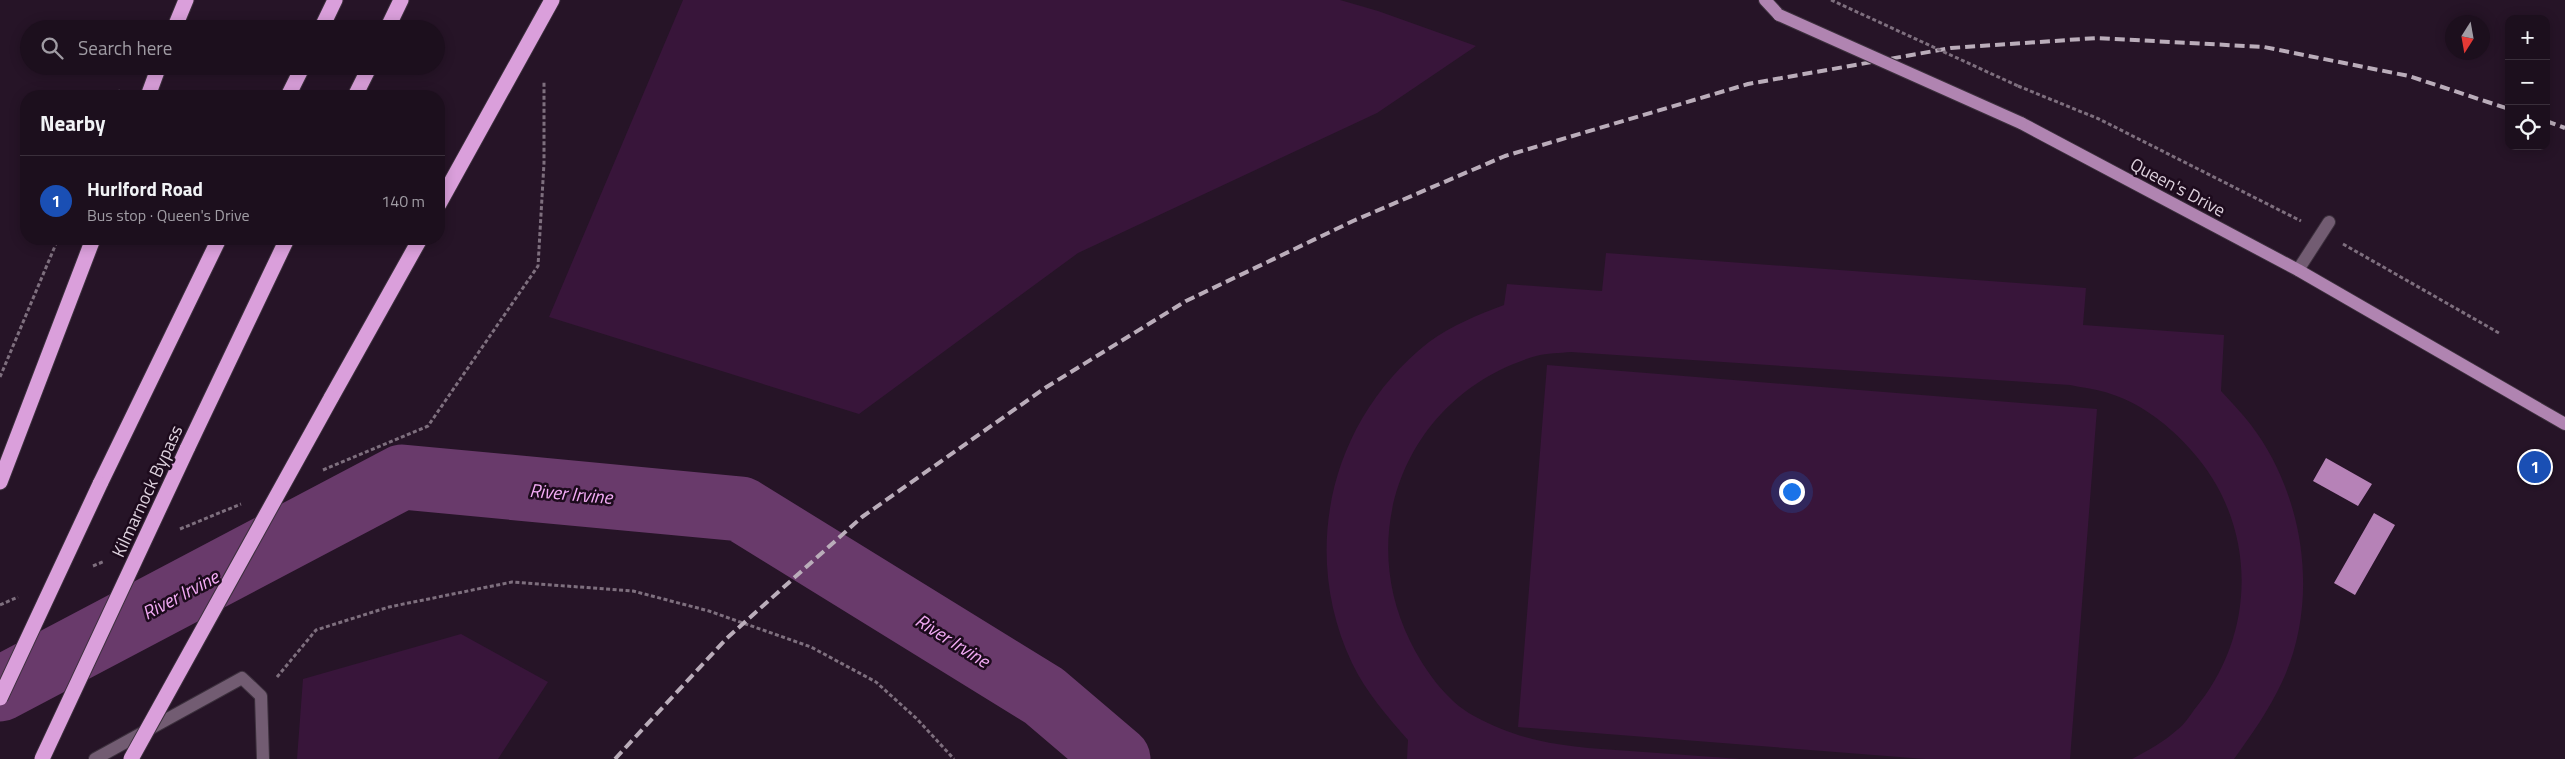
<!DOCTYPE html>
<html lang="en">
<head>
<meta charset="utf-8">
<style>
	:root { --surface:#1c0f1d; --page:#251826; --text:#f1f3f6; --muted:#a09ca4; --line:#3a2f3b; --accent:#b3c24b }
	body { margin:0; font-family:"Titillium Web",sans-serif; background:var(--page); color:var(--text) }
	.controls { position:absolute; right:15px; top:15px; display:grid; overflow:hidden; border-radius:10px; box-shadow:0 2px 12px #0003 }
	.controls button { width:45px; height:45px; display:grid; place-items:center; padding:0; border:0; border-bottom:1px solid var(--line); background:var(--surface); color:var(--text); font:25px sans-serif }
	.compass { position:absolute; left:2445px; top:15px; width:45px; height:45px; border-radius:50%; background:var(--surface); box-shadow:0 2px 12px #0003; rotate:191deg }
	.you { position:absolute; left:1791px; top:491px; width:18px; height:18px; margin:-12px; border:4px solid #fff; border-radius:50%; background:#1a73e8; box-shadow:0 0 0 8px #1a73e833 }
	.badge { display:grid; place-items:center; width:32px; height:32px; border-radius:50%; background:var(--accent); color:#fff; font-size:16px; font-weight:700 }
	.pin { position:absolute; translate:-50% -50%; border:2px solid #fff; box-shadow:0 1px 5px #0006 }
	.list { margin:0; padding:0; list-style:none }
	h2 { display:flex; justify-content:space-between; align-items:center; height:65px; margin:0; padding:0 20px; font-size:21px }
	h2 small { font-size:16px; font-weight:400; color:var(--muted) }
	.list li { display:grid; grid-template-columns:32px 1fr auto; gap:15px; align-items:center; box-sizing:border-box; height:90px; padding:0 20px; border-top:1px solid var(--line) }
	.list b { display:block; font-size:19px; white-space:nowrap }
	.list p { margin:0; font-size:16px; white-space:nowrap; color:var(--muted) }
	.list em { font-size:16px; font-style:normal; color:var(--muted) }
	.icon { flex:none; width:28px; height:28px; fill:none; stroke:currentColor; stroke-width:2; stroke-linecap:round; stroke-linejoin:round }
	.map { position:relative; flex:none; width:2565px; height:759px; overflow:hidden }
	.search { position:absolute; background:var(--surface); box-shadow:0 2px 12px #0003; left:20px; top:20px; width:425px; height:55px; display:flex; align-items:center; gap:12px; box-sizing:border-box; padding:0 18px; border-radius:28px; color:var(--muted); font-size:19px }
	.panel { position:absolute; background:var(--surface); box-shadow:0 2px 12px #0003; left:20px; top:90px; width:425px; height:155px; border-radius:20px }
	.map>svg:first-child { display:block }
	.green { fill:#38153a }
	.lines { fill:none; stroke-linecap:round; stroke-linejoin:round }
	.river { stroke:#693a6b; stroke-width:65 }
	.building { fill:#b682b7 }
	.lane-casing { stroke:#3c303d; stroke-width:14 }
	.primary-casing { stroke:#3c303d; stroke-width:14 }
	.highway-casing { stroke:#3c303d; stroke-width:17 }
	.path { stroke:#7e6f7e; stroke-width:3; stroke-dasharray:4 2.5; stroke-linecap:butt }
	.lane { stroke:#725c72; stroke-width:12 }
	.primary { stroke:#b084b1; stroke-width:12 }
	.highway { stroke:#da9fdb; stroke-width:15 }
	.rail { stroke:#baadba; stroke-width:4; stroke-dasharray:10 5; stroke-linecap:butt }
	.primary-bridge-casing { stroke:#3c303d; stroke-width:14; stroke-linecap:butt }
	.highway-bridge-casing { stroke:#3c303d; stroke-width:17; stroke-linecap:butt }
	.path-bridge { stroke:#7e6f7e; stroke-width:3; stroke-dasharray:4 2.5; stroke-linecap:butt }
	.primary-bridge { stroke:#b084b1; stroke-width:12 }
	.highway-bridge { stroke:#da9fdb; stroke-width:15 }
	.labels { text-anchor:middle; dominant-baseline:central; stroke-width:5; stroke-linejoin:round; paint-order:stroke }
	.street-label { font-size:18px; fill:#ddd1dd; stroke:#1d0b1d }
	.water-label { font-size:19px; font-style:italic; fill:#f3abf5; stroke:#1d0b1d }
</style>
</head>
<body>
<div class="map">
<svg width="2565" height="759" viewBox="0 0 2565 759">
	<rect width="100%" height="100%" fill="#261427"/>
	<!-- green -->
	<path class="green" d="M683,0H1340L1378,11L1476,46L1377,113L1078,253L859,414L549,317Z
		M1606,253L2086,288L2083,325L2224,335L2221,391C2231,402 2242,413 2251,425C2305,496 2320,601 2282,682C2269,710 2252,734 2234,759H2132C2147,751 2164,742 2177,730C2184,725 2189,717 2194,710C2258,634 2258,524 2191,450C2170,426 2142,404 2111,394C2098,389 2083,388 2070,385L1571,352C1560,353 1547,353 1536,356C1412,392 1353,525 1410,641C1424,669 1446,701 1474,716C1527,745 1572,747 1630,751C1667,754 1704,756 1741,759H1407L1408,740C1387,716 1366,692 1352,663C1299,550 1331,419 1429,342C1452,325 1478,315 1504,305L1507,284L1602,291Z
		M1547,365L2097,409L2070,759H1925L1518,727Z
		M461,634L548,682L498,759H297L303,679Z"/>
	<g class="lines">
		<!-- river -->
		<path class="river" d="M0,689L402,477L741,509L1044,696L1118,759"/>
	</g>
	<!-- building -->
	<path class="building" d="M2326,458L2372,484L2358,506L2313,481Z
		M2374,513L2395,525L2355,595L2334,583Z"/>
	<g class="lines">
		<!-- lane casing -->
		<g class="lane-casing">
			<path id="lane" d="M2298,270L2329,222
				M95,759L242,678L261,696L263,759"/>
		</g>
		<!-- primary casing -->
		<g class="primary-casing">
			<path id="primary" d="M1765,0L1779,15
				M2021,123L2298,270L2565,424"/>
		</g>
		<!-- highway casing -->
		<g class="highway-casing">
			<path id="highway" d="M174,29L186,0
				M321,29L335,0
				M387,29L401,0
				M148,96L159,66
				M288,96L303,66
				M355,96L370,66
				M439,204L552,0
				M331,398L420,239
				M187,449L287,239
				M0,482L93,239
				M100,484L219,239"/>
		</g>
		<!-- path -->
		<path class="path" d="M2018,86L2099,119L2301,221
			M117,96L120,90
			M2343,244L2499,333
			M0,377L58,239
			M323,470L428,426L538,266L544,163V82
			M180,529L241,504
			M93,566L105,561
			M0,605L18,597
			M277,677L316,630L389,607L512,582L633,591L709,611L811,647L876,682L917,719L954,759"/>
		<!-- lane -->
		<use href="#lane" class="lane"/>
		<!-- primary -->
		<use href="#primary" class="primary"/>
		<!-- highway -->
		<use href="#highway" class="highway"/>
		<!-- rail -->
		<path class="rail" d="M2546,121L2565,128
			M615,759L727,638L862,517L1045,388L1186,301L1353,221L1505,156L1748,84L1951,48L2097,38L2264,47L2409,76L2509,109"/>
		<!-- primary-bridge casing -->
		<g class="primary-bridge-casing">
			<path id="primary-bridge" d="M1779,15L2021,123"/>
		</g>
		<!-- highway-bridge casing -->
		<g class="highway-bridge-casing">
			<path id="highway-bridge" d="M0,698L100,484
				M42,759L187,449
				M131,759L331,398"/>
		</g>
		<!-- path-bridge -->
		<path class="path-bridge" d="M1831,0L2018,86"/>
		<!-- primary-bridge -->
		<use href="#primary-bridge" class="primary-bridge"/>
		<!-- highway-bridge -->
		<use href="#highway-bridge" class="highway-bridge"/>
	</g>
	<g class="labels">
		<!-- street labels -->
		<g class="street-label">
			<text transform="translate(2178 187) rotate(28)">Queen's Drive</text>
			<text transform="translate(147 491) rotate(-65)">Kilmarnock Bypass</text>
		</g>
		<!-- water labels -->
		<g class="water-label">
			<text transform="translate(571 493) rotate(5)">River Irvine</text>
			<text transform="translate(180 594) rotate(-28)">River Irvine</text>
			<text transform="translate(953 640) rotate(32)">River Irvine</text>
		</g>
	</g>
</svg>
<div class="controls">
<button>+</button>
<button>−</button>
<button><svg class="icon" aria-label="locate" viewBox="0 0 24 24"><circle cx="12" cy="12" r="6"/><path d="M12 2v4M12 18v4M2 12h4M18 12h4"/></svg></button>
</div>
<svg class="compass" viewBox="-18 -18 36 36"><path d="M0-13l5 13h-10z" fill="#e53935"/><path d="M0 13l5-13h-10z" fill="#a09ca4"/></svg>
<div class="you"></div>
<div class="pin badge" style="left:2535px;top:467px;background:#1a4fb4">1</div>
<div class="search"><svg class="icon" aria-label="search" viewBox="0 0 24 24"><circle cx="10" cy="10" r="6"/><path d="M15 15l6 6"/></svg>Search here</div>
<section class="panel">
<h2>Nearby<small></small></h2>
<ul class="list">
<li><span class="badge" style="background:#1a4fb4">1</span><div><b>Hurlford Road</b><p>Bus stop · Queen's Drive</p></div><em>140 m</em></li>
</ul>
</section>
</div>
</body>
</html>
